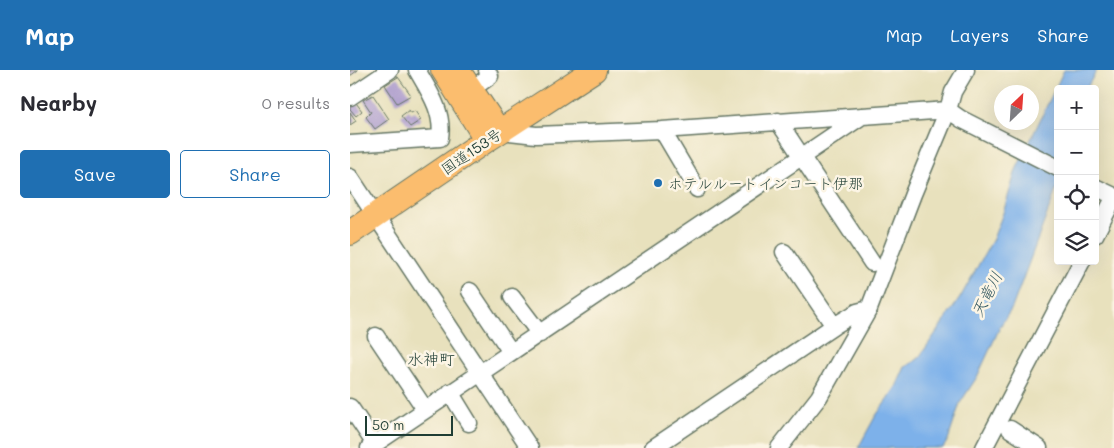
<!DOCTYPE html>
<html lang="en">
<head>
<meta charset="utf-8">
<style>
	:root { --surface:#fff; --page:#f7f7f7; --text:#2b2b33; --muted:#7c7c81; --line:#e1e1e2; --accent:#1f6fb2 }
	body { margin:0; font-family:Mali,"Klee One",sans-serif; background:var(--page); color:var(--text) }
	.controls { position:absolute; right:15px; top:15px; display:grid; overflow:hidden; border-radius:5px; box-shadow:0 5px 20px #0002 }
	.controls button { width:45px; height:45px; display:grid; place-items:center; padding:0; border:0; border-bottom:1px solid var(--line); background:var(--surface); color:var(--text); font:25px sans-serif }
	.compass { position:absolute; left:644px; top:15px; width:45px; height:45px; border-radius:50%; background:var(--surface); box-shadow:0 5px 20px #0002; rotate:25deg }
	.scale { position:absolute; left:15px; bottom:12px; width:88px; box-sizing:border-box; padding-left:5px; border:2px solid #1f3d34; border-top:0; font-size:14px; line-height:18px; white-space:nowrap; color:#1f3d34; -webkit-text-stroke:4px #fcf5e5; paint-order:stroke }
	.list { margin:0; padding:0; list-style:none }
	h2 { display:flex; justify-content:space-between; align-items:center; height:65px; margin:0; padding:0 20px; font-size:21px }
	h2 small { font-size:16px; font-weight:400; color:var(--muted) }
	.actions { display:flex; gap:10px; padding:15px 20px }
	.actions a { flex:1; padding:11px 0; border:1px solid var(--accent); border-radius:5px; text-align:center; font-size:18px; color:var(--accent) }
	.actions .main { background:var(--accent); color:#fff }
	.icon { flex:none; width:28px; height:28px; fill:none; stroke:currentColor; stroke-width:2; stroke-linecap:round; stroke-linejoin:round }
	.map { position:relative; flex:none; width:764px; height:378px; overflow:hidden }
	header { display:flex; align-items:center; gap:30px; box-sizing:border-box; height:70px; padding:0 25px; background:var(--accent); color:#fff }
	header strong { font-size:24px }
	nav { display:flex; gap:28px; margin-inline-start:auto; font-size:18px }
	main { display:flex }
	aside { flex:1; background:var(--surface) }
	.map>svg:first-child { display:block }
	.water { fill:#7db1ea; stroke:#4e778f }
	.building { fill:#ae9ece }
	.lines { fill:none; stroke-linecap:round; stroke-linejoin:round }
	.minor-casing { stroke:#657664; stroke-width:19 }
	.major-casing { stroke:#657664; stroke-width:22 }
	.highway-casing { stroke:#657664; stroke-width:26 }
	.minor { stroke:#fff; stroke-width:16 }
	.major { stroke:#fbbd6e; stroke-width:20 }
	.highway { stroke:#fbbd6e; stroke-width:24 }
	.poi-dot { fill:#1f6fb2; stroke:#fcf5e5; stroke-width:2 }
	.labels { text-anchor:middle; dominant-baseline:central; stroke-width:5; stroke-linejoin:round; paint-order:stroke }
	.street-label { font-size:15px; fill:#1f3d34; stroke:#fcf5e5 }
	.poi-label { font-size:15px; fill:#1f3d34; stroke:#fcf5e5; text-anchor:start }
	.water-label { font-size:16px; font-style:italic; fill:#365a62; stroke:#fcf5e5 }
	.neighbourhood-label { font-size:16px; fill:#1f3d34; stroke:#fcf5e5 }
</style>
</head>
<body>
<header>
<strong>Map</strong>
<nav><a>Map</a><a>Layers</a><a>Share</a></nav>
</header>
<main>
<aside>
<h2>Nearby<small>0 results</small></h2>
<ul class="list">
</ul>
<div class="actions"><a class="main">Save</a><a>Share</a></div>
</aside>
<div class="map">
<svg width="764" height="378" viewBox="0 0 764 378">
	<rect width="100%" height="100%" fill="#fcf5e5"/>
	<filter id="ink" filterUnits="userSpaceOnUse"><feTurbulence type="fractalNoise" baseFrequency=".02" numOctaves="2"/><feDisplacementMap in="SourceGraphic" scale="10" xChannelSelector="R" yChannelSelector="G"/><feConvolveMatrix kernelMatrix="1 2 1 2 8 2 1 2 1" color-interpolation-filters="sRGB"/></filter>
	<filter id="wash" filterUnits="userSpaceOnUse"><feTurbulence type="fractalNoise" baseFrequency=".0096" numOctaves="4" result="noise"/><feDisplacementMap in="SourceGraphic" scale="20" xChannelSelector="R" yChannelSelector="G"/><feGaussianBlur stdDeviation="1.12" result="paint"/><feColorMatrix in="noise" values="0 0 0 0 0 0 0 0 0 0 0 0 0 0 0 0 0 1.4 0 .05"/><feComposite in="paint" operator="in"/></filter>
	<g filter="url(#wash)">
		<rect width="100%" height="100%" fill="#e8e1bd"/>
		<!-- water -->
		<path class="water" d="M714,0H747L736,19H708V115L662,238L651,255L627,307L610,333L598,370L593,378H508L525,347L546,317L555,297L568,289L610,228L643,169L653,143L666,100Z"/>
		<g id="blocks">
			<!-- building -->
			<path class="building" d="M0,0H8L0,6Z
				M48,7L61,25L47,33L35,15Z
				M23,25L39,49L25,59L16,47L21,42L13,30Z
				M4,30L12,41L6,46L0,39V34Z
				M59,40L61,43L65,41L71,50L60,57L51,46Z
				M0,42L6,51L0,55Z"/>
		</g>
	</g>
	<g filter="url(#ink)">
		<use href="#blocks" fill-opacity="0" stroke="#657664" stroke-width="1"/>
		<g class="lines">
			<!-- minor casing -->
			<g class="minor-casing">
				<path id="minor" d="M122,19L140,6L137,0
					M0,27L40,0
					M428,51L522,193
					M312,60L347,119
					M151,61L186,65L312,60L598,40L611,49L708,98
					M0,74L90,68C94,42 79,21 67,0
					M0,107L180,378
					M745,117L764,126
					M745,165L764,128
					M434,182L484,256
					M120,221L161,282
					M162,227L190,264
					M26,266L75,339
					M100,322L119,353
					M0,337L25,374
					M660,359L689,378
					M19,378L512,46
					M303,378L484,256L507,242L519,239
					M429,378L469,327L519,239L563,124L598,40L603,22L616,0
					M634,378L732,191"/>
			</g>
			<!-- major casing -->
			<g class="major-casing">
				<path id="major" d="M91,0L135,71
					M110,0L151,61"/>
			</g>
			<!-- highway casing -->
			<g class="highway-casing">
				<path id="highway" d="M0,163L135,71L244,0"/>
			</g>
			<!-- minor -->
			<use href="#minor" class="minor"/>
			<!-- major -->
			<use href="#major" class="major"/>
			<!-- highway -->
			<use href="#highway" class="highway"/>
		</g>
	</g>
	<!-- markers -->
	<circle class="poi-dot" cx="308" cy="113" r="5"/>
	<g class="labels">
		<!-- street labels -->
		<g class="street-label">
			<text transform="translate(121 81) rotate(-34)">国道153号</text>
		</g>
		<!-- poi labels -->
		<g class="poi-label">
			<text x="318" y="113">ホテルルートインコート伊那</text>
		</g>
		<!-- water labels -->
		<g class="water-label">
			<text transform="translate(636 224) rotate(-63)">天竜川</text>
		</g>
		<!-- neighbourhood labels -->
		<g class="neighbourhood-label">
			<text x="81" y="288">水神町</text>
		</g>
	</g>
</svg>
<div class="controls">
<button>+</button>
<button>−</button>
<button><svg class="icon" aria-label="locate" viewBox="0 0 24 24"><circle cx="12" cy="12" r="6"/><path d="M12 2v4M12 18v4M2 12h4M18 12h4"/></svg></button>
<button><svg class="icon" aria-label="layers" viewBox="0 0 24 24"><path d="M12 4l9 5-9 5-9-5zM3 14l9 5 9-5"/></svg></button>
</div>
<svg class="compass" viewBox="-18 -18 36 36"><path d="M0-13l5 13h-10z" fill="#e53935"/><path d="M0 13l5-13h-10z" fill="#7c7c81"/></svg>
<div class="scale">50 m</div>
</div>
</main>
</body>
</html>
